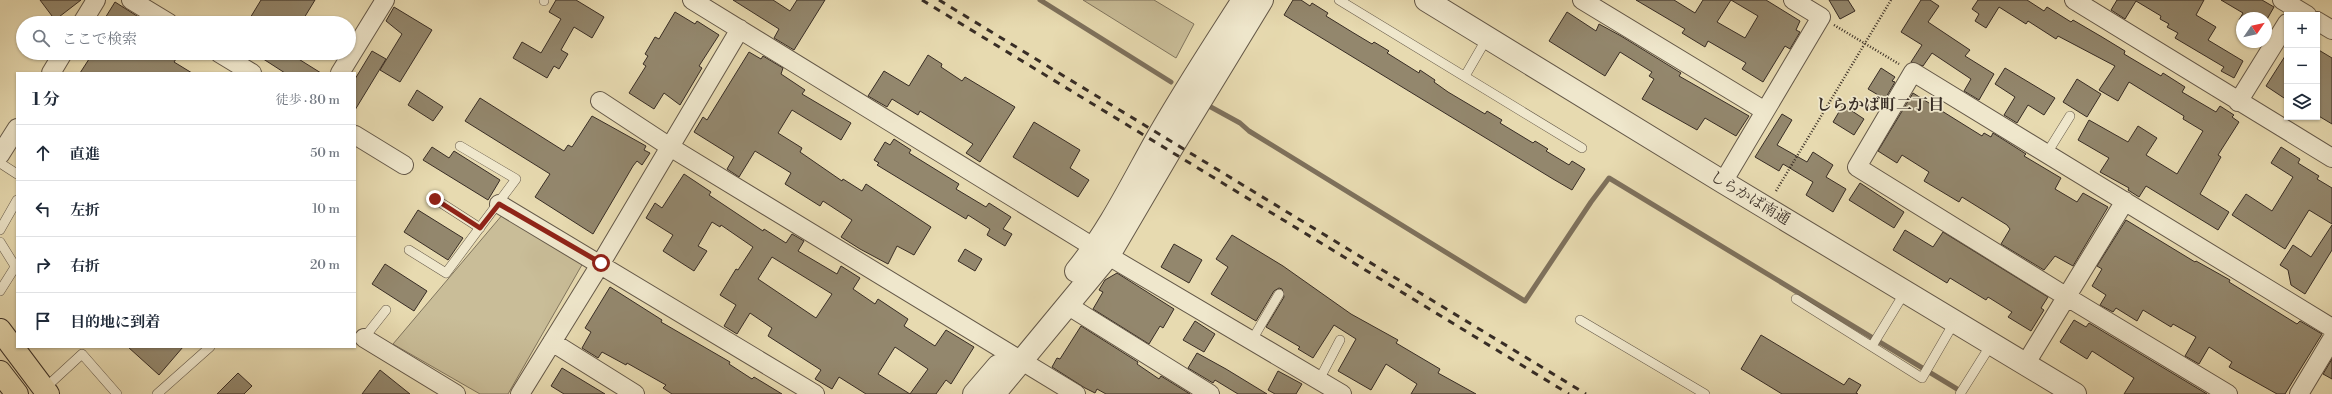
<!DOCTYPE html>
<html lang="ja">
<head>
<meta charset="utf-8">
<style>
	:root { --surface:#fff; --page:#f2f2f3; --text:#1f2937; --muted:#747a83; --line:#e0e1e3 }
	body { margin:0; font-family:"Libre Bodoni","Noto Serif JP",serif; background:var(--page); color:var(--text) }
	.controls { position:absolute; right:12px; top:12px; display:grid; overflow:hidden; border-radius:0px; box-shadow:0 1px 3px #0004 }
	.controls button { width:36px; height:36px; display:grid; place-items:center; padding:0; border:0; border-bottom:1px solid var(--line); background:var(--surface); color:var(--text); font:20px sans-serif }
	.compass { position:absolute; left:2236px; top:12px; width:36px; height:36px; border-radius:50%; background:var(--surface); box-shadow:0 1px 3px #0004; rotate:56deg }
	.stop { position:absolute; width:12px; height:12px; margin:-9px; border:3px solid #8f2418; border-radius:50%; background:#fff }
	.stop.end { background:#8f2418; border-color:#fff; box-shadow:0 1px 4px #0008 }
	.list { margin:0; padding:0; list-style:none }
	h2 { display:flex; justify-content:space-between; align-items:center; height:52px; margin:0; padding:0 16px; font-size:17px }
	h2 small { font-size:13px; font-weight:400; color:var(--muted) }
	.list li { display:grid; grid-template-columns:26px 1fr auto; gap:12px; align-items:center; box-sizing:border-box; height:56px; padding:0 16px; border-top:1px solid var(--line) }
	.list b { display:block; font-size:15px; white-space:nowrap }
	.list em { font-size:13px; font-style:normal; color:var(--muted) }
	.icon { flex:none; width:22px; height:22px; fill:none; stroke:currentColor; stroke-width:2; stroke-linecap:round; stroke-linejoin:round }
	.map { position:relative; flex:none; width:2332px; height:394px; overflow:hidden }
	.search { position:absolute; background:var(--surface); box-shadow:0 1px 3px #0004; left:16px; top:16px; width:340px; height:44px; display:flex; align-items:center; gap:10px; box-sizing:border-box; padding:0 14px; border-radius:22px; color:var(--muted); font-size:15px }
	.panel { position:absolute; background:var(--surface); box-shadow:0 1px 3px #0004; left:16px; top:72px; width:340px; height:276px; border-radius:0px }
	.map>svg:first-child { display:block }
	.green { fill:#c9bd98; stroke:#80755e }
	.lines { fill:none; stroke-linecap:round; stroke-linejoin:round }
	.stream { stroke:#7e715c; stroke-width:5 }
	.building { fill:#93876d; stroke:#382d25; fill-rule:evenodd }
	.service-casing { stroke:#645848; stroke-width:10 }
	.minor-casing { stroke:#645848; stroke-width:20 }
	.tertiary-casing { stroke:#645848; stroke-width:24 }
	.trunk-casing { stroke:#382d25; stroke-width:24 }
	.path { stroke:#382d25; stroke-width:2.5; stroke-dasharray:1 2; stroke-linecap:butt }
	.service { stroke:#efe7cc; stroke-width:9 }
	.minor { stroke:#efe7cc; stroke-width:18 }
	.tertiary { stroke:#efe7cc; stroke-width:22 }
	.trunk { stroke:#e7dab0; stroke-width:22 }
	.rail { stroke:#382d25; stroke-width:3; stroke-dasharray:7 7; stroke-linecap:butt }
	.route { stroke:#8f2418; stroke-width:5 }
	.labels { text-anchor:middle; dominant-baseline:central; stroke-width:3.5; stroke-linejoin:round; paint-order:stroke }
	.street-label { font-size:15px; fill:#382d25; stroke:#efe7cc }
	.neighbourhood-label { font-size:16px; font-weight:bold; fill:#382d25; stroke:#efe7cc }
</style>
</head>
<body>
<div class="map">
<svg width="2332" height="394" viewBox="0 0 2332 394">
	<rect width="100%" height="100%" fill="#e7dab0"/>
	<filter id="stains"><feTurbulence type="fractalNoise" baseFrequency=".005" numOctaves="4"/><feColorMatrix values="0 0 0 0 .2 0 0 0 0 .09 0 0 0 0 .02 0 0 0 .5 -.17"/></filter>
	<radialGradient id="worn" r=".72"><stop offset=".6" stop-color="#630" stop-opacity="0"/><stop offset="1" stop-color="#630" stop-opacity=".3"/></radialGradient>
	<!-- green -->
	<path class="green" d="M1083,0H1154L1194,24L1176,58Z
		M503,214L583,263L508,394H480L393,344Z"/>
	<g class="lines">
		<!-- stream -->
		<path class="stream" d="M1040,0L1171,82
			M1209,106L1240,123L1249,131L1525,301L1591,202L1609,178L1962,392"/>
	</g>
	<!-- building -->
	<path class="building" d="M40,0H81L55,20Z
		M261,0H315L301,23H247Z
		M556,0H576L604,17L592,38L574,27L561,50L568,54L559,69L554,66L547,78L513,58L522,42L541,53L561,19L549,12Z
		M733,0H773L790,11L797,0H825L794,50L774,38L779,29Z
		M1293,0H1301L1310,6L1312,3L1328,13L1326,16L1352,32L1372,44L1374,42L1389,51L1387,53L1419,73L1420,70L1435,80L1434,82L1448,92L1485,114L1487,111L1502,120L1500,123L1533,143L1535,141L1548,149L1546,151L1569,165L1572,161L1585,169L1572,190L1553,179L1284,15Z
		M1636,0H1674L1695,13L1703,0H1731L1717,22L1745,38L1758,16L1731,0H1766L1800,21L1796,30L1800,32L1790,49L1785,46L1763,82L1742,69L1746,63L1708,41L1705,47L1682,33L1685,29Z
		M1829,0H1848L1855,11L1840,19Z
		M1921,0H1930L1939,6L1928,22L1970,50L1965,56L1994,74L1979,100L1964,91L1971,79L1932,53L1923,66L1911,62L1922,45L1901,32Z
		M1978,0H2027L2044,11L2047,7L2071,22L2073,20L2102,37L2125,51L2124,54L2161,76L2163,73L2185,87L2182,92L2216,112L2220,106L2234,115L2232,117L2239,122L2218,155L2221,157L2200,194L2229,212L2218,230L2146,186L2139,197L2128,190L2129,188L2100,172L2109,158L2078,140L2089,120L2128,142L2138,126L2157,138L2146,155L2177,174L2203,131L2183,119L2184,116L2129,82L2118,101L2099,90L2115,66L2058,36L2056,39L2028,21L2026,24L1999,7L1986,28L1975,21L1979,14L1972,9Z
		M2117,0H2204L2196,15L2216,27L2208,40L2243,61L2234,78L2221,71L2224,67L2175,38L2178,33L2167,27L2169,24L2160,19L2161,16L2136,1L2125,19L2111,10Z
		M2221,0H2262L2274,7L2266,21V18H2242V22L2239,20L2243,13Z
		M115,2L148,23H102Z
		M394,7L432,30L400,82L380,70L402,34L386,21Z
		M675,12L695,24L697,21L719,35L699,66L702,68L680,105L664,93L654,109L629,93L646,66L643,64L648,56L645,54L655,37L659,39Z
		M1567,12L1596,31L1599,24L1621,36L1681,73L1679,76L1749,116L1736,136L1705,118L1697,130L1642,99L1654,79L1649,76L1652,72L1620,52L1605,76L1549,41Z
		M2317,49L2332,58V124L2317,115Z
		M372,51L386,59L355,110V79Z
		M749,52L761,59L763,56L783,68L781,74L805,90L802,94L851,123L841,140L792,110L778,133L802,148L800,152L842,181L843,179L862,191L866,184L931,227L914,255L897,246L888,264L860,249L841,237L852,220L823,201L820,206L785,184L791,173L755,151L739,177L727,169L734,157L694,132L703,117L707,120Z
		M99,53H180L174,62L192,73H80L91,56L95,59Z
		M254,53H289L321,73H285Z
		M2287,53V100L2266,86Z
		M928,55L942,64L941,67L962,81L965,77L1015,107L980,162L966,153L973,144L920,111L918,115L892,99L887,107L868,96L884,71L909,86Z
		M1881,68L1895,77L1892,81L1895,82L1885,99L1868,89Z
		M2005,68L2055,98L2044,115L2028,105L2017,123L2004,115L2015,97L1995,84Z
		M2077,79L2101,94L2087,117L2063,102Z
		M417,90L443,107L433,121L408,105Z
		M1913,93L1982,136L1984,133L1991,137L1993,133L2026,154L2024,156L2061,178L2055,189L2077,202L2083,193L2108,207L2073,266L2055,256L2044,270L2001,244L2010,229L2007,225L1962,197L1959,202L1924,181L1929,172L1902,155L1897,163L1878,151Z
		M480,98L564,151L568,145L572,147L592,116L646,146L644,150L650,153L642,165L637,161L633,166L593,234L535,197L550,174L465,121Z
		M1843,105L1864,119L1854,135L1833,122Z
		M1782,114L1792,120L1777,145L1807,162L1813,152L1833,165L1826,177L1846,189L1833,212L1806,195L1813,182L1783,164L1779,171L1755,157Z
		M1034,122L1080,150L1070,168L1089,180L1078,197L1013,157Z
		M894,139L911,150L909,153L959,184L956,189L986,207L989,203L1011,217L1003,229L1012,234L1005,246L987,235L990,229L968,215L966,219L877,165L879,163L874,160L885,142L890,145Z
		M432,147L449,158L454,151L500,180L488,200L423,160Z
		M2281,147L2300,159L2298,163L2319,176L2317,179L2332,188V224L2309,210L2285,249L2232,215L2246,194L2272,211L2293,177L2271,163Z
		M684,174L711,192L709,195L763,231L764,229L786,243L792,234L804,241L798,251L837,274L841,266L860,278L853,289L875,304L878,299L908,319L904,326L935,346L946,330L974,347L951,384L946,380L936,394H866L839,377L832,389L815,379L821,370L768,336L772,328L750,313L737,334L724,326L736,305L720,295L736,269L738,270L753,247L721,225L720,227L712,222L698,246L707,251L694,271L663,251L673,235L646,218L655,203L662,208ZM772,257L832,294L816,318L758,279ZM895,347L928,369L910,394L878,374Z
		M1860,183L1904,212L1894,228L1849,200Z
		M418,210L463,238L448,260L404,232Z
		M2126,220L2195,262L2196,261L2230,280L2229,282L2297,324L2300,321L2322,334L2285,394H2277L2229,367L2232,362L2209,347L2199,364L2185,356L2196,337L2173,324L2171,327L2143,310L2137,321L2116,308L2113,312L2100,305L2106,295L2092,286L2102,269L2097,266Z
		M2332,225V250L2305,294L2291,285L2288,270L2280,265L2293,245L2311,257Z
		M1905,230L1933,247L1943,232L2048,297L2041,308L2044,310L2031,331L2008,317L2012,312L1988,297L1986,300L1950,278L1947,283L1893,250Z
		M1232,235L1283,266L1351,314L1398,340L1396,343L1440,369L1438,373L1476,394H1411L1417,384L1386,364L1371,390L1338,371L1356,339L1334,325L1313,358L1298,349L1300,347L1266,327L1284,297L1282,289L1279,288L1274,291L1256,321L1211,294L1228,267L1216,259Z
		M1174,244L1202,260L1189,283L1161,267Z
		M965,249L982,259L975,271L958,261Z
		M385,264L427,291L414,311L372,284Z
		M1117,273L1174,309L1163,328L1160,326L1149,344L1093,309L1103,292L1099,290L1105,280Z
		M610,287L662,320L661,322L730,362L729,364L752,379L754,377L782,394H672L663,388L666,385L627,363L626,365L602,352L598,358L582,348L591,332L585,328Z
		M2074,320L2086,327L2089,323L2207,394H2124L2134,378L2092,351L2087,359L2060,342Z
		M1195,321L1215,334L1204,352L1183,340Z
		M1081,326L1138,362L1137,364L1159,379L1161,376L1190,394H1106L1097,389L1095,393L1085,388L1052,367L1057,358L1060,359Z
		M1761,335L1844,385L1849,378L1861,385L1856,393L1858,394H1782L1741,369Z
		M128,347H183L159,375Z
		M1197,353L1226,369L1267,394H1238L1215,380L1213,383L1188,368Z
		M2332,359V379L2323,374Z
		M562,368L605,394H564L551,386Z
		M380,370L410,394H362Z
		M1278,371L1302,384L1296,394H1275L1268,390Z
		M238,373L252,386L244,394H217Z"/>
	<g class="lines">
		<!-- service casing -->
		<g class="service-casing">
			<path id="service" d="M1339,0L1582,148
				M544,1V0
				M1465,76L1487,38
				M2047,153L2070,116
				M0,163L17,174
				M435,199L480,228
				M0,230L17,200
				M0,242L15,266
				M409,250L446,273L516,179L460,146
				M0,291L17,264
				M1796,299L1922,378L1955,321
				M1580,320L1705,394
				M364,338L386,310
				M1252,340L1279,294
				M1872,346L1905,292
				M1319,380L1340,340
				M44,389L82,354L117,394
				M157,394L210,347
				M1960,394L1992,343"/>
		</g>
		<!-- minor casing -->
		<g class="minor-casing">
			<path id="minor" d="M131,0L169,23
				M692,0L1095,248L1342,394
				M1582,0L1765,111
				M2074,0L2332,158
				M2282,0L2307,15
				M2317,21L2332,30
				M82,23L96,0
				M219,53L252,73
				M51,73L63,53
				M340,73L385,0
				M600,101L670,147L1076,394
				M2238,102L2287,23
				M355,135L404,165
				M0,155L17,128
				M1723,182L1821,17L1793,0
				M499,204L815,394
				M1067,305L1210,394
				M364,338L456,394
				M552,342L635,394
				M2026,363L2125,201
				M520,394L601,263L740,29
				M2228,394L2067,297L1857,167L1913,72L2332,328
				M2299,394L2332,339"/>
		</g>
		<!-- tertiary casing -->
		<g class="tertiary-casing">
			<path id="tertiary" d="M1426,0L1723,182L2075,394
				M1076,271C1108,232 1130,187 1155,142C1182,94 1213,47 1243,0
				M974,394L998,366
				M994,394L1109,255L1170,151L1262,0"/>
		</g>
		<!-- trunk casing -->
		<g class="trunk-casing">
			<path id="trunk" d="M0,330L48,394
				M0,372L17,394"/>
		</g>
		<!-- path -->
		<path class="path" d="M1834,25L1899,64
			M1776,191L1891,0"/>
		<!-- service -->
		<use href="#service" class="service"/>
		<!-- minor -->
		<use href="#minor" class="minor"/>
		<!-- tertiary -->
		<use href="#tertiary" class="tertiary"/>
		<!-- trunk -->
		<use href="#trunk" class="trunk"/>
		<!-- rail -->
		<path class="rail" d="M922,0L1569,394
			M939,0L1586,394"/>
	</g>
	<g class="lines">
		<!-- route -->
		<path class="route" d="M435,199L480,228L499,204L601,263"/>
	</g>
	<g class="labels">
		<!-- street labels -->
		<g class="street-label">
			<text transform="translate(1750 198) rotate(31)">しらかば南通</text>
		</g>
		<!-- neighbourhood labels -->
		<g class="neighbourhood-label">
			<text x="1880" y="105">しらかば町二丁目</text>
		</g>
	</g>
	<rect width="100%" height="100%" filter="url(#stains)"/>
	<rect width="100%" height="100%" fill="url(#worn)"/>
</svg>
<div class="controls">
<button>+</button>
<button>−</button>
<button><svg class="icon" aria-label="layers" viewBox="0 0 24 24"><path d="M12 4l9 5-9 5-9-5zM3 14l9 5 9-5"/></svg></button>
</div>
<svg class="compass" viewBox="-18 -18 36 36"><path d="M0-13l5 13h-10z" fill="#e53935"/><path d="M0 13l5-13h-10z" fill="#747a83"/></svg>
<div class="stop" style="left:601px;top:263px"></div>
<div class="stop end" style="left:435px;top:199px"></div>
<div class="search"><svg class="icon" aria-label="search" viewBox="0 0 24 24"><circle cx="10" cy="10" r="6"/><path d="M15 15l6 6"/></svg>ここで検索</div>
<section class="panel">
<h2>1 分<small>徒歩 · 80 m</small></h2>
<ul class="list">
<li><svg class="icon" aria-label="ahead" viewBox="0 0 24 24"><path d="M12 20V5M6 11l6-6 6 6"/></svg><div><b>直進</b></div><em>50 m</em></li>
<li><svg class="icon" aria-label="left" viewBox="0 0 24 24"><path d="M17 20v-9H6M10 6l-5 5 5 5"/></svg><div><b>左折</b></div><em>10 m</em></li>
<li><svg class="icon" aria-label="right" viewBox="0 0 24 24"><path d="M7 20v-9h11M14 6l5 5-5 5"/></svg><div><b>右折</b></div><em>20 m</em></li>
<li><svg class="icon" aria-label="arrive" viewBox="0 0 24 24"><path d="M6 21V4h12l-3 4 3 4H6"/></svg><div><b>目的地に到着</b></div></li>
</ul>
</section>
</div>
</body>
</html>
